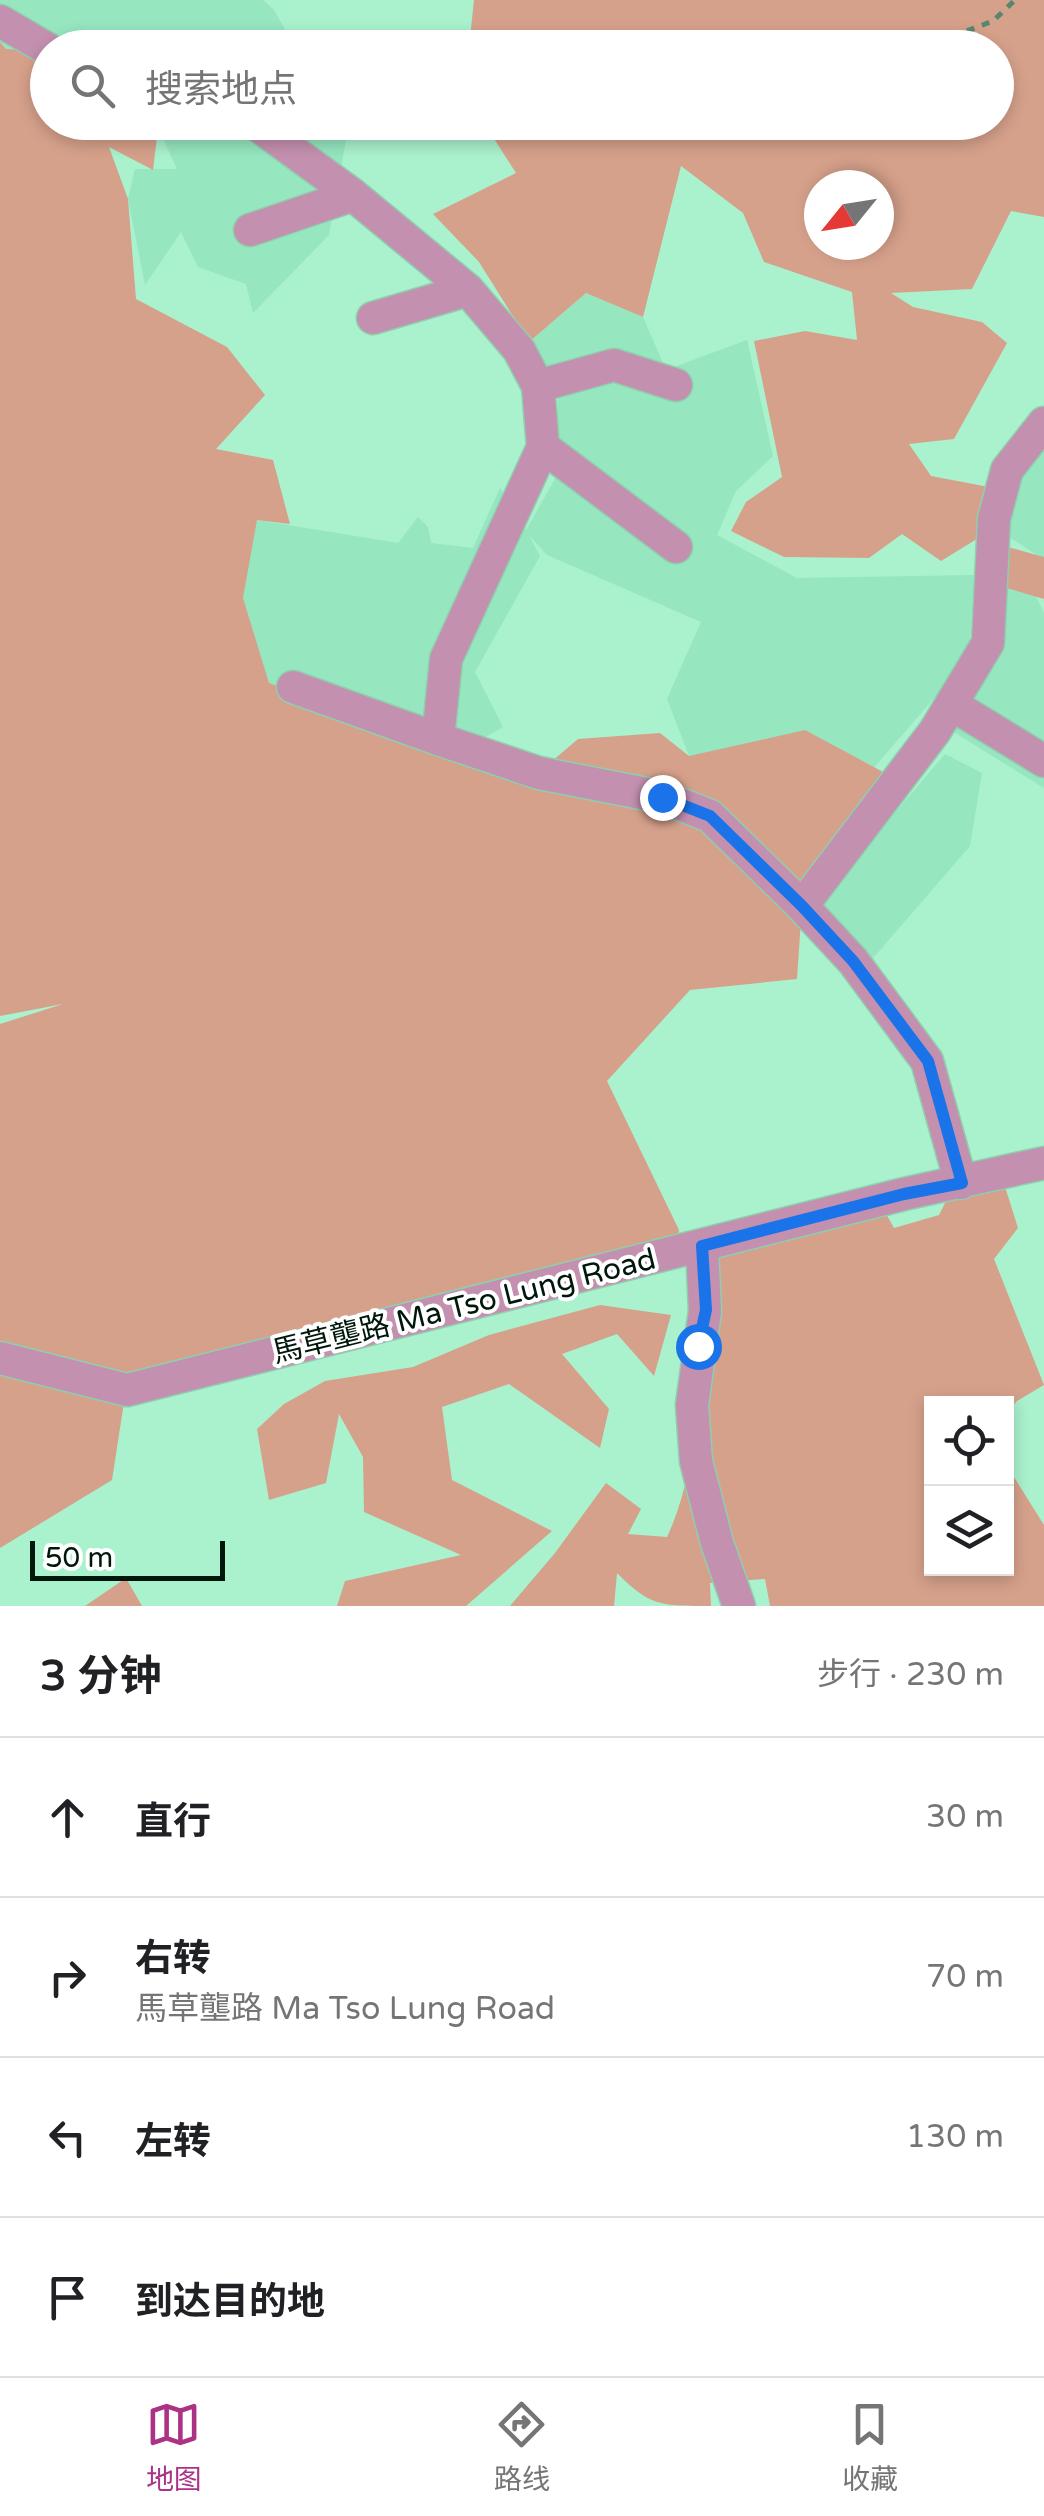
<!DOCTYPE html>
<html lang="zh">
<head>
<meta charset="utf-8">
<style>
	:root { --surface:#fff; --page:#f6f6f6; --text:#202124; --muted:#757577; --line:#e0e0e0; --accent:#ac3286 }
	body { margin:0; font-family:"Varela Round","Noto Sans SC",sans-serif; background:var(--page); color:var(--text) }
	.controls { position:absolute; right:30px; bottom:30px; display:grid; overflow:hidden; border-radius:0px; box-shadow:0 5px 15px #0003 }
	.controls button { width:90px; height:90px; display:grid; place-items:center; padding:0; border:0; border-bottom:2px solid var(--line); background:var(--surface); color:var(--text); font:50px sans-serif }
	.compass { position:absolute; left:804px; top:170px; width:90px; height:90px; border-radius:50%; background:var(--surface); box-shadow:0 5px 15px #0003; rotate:240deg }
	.scale { position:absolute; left:30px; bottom:25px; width:195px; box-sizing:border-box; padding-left:10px; border:5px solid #00170b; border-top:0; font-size:28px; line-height:35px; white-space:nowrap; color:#00170b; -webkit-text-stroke:8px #fff; paint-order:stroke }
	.stop { position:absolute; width:30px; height:30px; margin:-22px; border:8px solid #1a73e8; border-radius:50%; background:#fff }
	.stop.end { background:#1a73e8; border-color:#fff; box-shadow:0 2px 10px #0008 }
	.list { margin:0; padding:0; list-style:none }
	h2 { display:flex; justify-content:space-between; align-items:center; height:130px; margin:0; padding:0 40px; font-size:42px }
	h2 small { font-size:32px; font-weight:400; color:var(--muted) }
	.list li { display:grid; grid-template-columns:65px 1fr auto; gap:30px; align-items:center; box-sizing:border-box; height:160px; padding:0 40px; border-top:2px solid var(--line) }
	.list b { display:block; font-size:38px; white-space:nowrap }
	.list p { margin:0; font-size:32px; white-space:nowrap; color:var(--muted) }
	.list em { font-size:32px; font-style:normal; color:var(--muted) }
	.icon { flex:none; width:55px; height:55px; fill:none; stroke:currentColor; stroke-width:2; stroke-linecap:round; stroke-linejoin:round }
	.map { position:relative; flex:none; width:1044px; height:1606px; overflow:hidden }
	.search { position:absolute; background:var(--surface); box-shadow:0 5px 15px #0003; left:30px; right:30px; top:30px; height:110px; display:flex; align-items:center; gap:25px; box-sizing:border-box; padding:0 35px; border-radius:55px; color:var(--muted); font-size:38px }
	.sheet { height:770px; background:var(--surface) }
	nav { display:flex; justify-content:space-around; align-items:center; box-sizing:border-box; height:140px; border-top:2px solid var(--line); background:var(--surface); font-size:28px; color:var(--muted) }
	nav a { display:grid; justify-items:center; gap:5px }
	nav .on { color:var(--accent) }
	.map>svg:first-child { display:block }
	.built { fill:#96e6c0 }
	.green { fill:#d6a18b; fill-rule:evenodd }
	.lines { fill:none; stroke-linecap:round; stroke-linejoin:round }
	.minor-casing { stroke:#8fceaf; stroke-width:35 }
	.path { stroke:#588770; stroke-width:5; stroke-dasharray:8 8; stroke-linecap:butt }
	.minor { stroke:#c490af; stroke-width:32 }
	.route { stroke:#1a73e8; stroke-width:12 }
	.labels { text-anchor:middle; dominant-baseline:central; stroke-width:8; stroke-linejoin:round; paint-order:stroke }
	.street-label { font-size:30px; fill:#00170b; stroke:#fff }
</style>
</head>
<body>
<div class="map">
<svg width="1044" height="1606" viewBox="0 0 1044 1606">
	<rect width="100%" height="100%" fill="#aaf1ce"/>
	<!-- built -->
	<path class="built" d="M0,0H263L274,10L295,47L6,49L0,42Z
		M178,122L349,123L329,235L253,313L246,284L198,267L181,232L145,285L128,199L135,169H177L158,128Z
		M586,293L643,317L666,370L747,340L773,456L736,491L717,535L797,578L974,575L969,658L871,771L693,766L667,699L701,622L547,555L529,535L540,556L475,672L503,727L455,754L258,679L240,582L257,520L398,543L418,517L428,527L431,543L473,548L500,488L526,530L555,479L558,395L529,342Z
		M1044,443V560L1008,536L1021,470Z
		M1030,584L1044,613V788L952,731L1001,656L1004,586Z
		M945,754L982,773L970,846L868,964L815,906Z"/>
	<!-- green -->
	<path class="green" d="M474,0H1044V217L1011,211L972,289L891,293L913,307L982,322L1007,343L954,439L909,444L931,476L994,488L985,534L941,561L902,534L869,558L784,557L731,531L746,502L782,477L754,341L805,331L857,340L852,292L764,262L743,213L681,166L643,317L586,293L529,342L479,262L433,214L516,173L484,123L996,122V48L469,47ZM819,185H879V245H819Z
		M0,42L6,49L47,50L48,122L165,123L158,129L153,170L109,147L128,199L136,299L227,347L265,395L216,449L273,460L290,524L257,520L243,598L269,683L538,773L578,739L660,733L689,756L805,730L898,780L802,905L797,979L690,990L607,1081L679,1230L676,1253L124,1402L112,1480L0,1548V1024L63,1004L0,1016Z
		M1004,546L1044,557V599L997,585Z
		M1001,1174L1018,1228L994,1259L1044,1385L1017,1401L1007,1413L1006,1404H932V1568H1006L1007,1466L1044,1525V1606H770L765,1579L710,1583L711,1606C660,1606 650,1606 617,1573L614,1606H510L555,1553L606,1483L641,1509L628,1534L667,1537C707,1452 698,1340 702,1247L879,1201L894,1228L939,1215L954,1185Z
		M600,1305L671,1315L654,1376L617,1334L562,1354L609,1409L600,1448L509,1384L442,1407L452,1480L552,1531L466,1606H337L345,1581L461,1555L364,1512L363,1457L339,1414L326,1483L269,1500L257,1429L284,1404L325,1381L413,1367L489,1335Z
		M126,1578L142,1606H85Z"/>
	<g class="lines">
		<!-- minor casing -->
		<g class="minor-casing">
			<path id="minor" d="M0,21L48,49
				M253,122L353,195L468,290L519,350L538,386L543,447L446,659L438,739L539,773L662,797L710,816L802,906L853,961L927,1061L961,1183
				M250,230L353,195
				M373,318L468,290
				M538,386L614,365L676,385
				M543,447L676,547
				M293,687L438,739
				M951,704L1044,761
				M802,906L935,731L988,643L994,519L1007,470L1044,423
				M702,1247L705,1311L692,1405L696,1461L717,1543L739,1606
				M0,1358L127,1390L904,1194L1044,1163"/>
		</g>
		<!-- path -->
		<path class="path" d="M922,48L993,21L1015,0
			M911,134L913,122"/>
		<!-- minor -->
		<use href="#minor" class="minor"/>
	</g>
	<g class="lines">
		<!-- route -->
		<path class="route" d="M662,797L710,816L802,906L853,961L928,1061L962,1183L904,1194L702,1246L706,1310L698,1346"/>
	</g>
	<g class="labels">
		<!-- street labels -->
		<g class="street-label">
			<text transform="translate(464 1306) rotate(-14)">馬草壟路 Ma Tso Lung Road</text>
		</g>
	</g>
</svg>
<div class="controls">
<button><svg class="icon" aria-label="locate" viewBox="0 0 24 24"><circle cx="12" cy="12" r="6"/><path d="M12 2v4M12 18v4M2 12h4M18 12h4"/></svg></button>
<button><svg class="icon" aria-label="layers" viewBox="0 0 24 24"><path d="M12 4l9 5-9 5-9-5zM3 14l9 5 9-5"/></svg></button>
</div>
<svg class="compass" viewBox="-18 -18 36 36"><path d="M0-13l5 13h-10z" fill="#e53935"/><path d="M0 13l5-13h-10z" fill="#757577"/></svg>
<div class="scale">50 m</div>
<div class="stop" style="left:698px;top:1346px"></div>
<div class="stop end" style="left:662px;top:797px"></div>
<div class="search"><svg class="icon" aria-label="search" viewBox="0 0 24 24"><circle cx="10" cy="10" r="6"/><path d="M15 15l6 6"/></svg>搜索地点</div>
</div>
<section class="sheet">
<h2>3 分钟<small>步行 · 230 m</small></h2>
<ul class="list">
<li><svg class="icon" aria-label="ahead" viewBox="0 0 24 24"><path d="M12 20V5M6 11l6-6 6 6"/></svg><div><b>直行</b></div><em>30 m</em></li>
<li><svg class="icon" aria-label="right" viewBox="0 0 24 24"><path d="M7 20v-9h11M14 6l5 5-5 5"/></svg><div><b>右转</b><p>馬草壟路 Ma Tso Lung Road</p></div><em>70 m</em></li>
<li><svg class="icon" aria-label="left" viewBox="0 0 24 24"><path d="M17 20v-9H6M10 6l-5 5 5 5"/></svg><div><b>左转</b></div><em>130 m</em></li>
<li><svg class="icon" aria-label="arrive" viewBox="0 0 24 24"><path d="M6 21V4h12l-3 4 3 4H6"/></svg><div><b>到达目的地</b></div></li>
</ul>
</section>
<nav>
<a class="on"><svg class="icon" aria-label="map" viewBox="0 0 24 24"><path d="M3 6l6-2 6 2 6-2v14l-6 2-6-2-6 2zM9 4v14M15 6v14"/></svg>地图</a>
<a><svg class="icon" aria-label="directions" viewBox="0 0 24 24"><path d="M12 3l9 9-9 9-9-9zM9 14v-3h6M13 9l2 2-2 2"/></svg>路线</a>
<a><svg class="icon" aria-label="saved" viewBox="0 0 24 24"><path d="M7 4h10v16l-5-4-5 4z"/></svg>收藏</a>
</nav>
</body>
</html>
